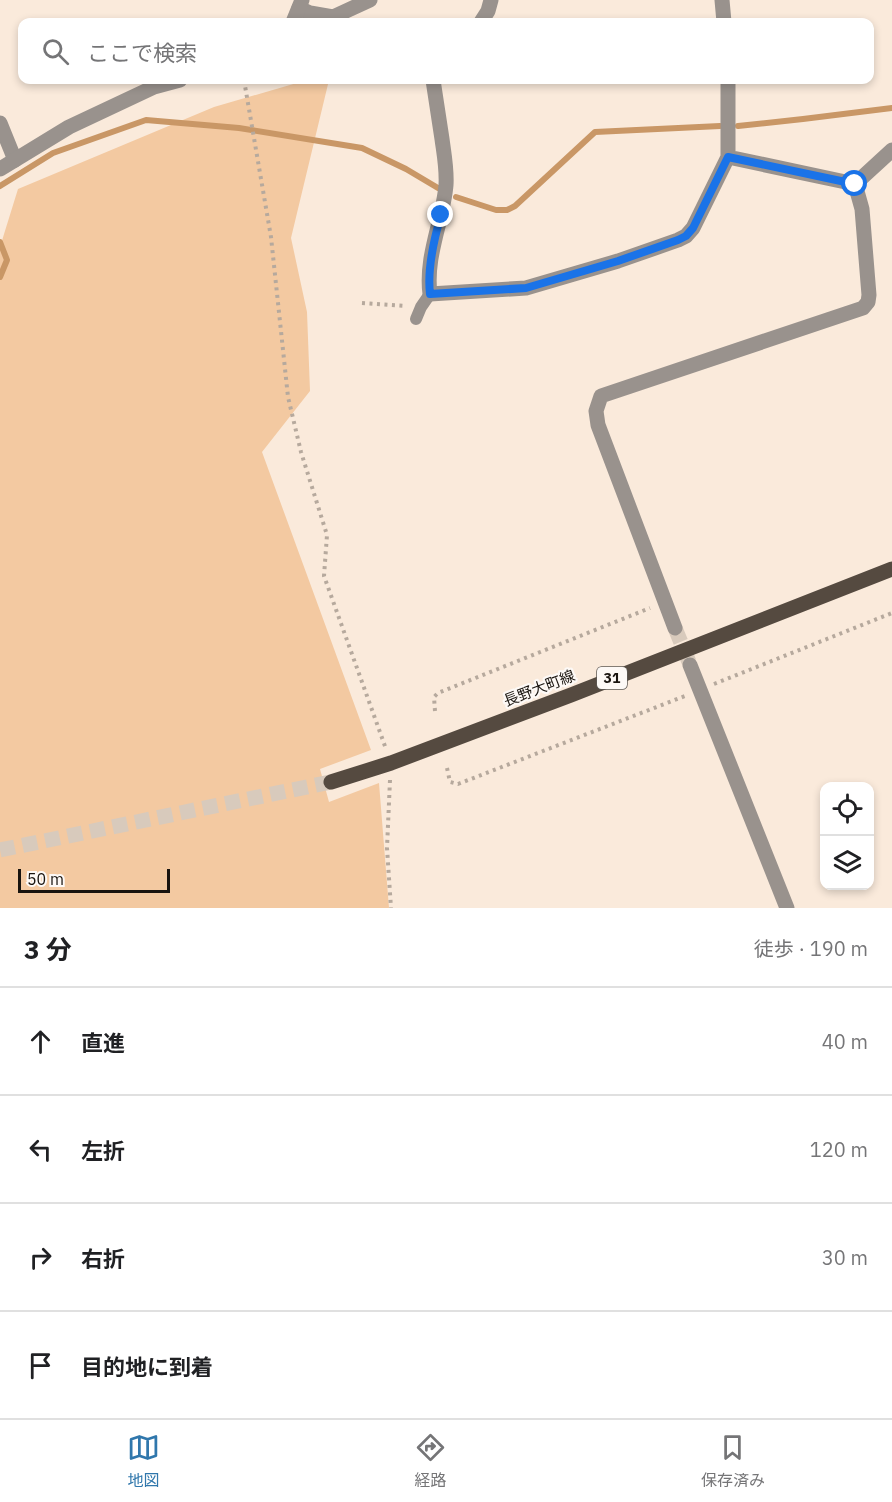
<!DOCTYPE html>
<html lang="ja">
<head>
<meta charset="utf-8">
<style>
	:root { --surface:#fff; --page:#f2f2f2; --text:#202124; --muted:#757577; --line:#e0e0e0; --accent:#3077ac }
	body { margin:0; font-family:"IBM Plex Sans","Noto Sans JP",sans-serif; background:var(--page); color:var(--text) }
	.controls { position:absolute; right:18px; bottom:18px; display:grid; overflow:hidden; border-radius:12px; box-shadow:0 3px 9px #0003 }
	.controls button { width:54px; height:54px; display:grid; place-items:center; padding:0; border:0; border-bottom:2px solid var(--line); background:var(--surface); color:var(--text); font:30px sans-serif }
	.scale { position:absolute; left:18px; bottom:15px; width:152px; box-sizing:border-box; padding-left:6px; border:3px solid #19140f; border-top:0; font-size:16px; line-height:21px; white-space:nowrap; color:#19140f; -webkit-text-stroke:4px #fdf9f6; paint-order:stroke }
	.stop { position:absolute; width:18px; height:18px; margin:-14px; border:4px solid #1a73e8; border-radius:50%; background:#fff }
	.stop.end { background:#1a73e8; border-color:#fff; box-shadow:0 2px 6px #0008 }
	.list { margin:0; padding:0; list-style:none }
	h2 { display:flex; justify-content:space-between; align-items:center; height:78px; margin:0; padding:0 24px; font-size:26px }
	h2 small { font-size:20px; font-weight:400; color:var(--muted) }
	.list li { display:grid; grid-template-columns:39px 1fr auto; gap:18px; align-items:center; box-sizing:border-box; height:108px; padding:0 24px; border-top:2px solid var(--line) }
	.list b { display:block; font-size:22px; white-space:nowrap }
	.list em { font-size:20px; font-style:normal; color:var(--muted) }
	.icon { flex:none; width:33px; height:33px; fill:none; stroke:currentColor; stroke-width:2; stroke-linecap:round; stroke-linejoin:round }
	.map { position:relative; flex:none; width:892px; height:908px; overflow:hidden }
	.search { position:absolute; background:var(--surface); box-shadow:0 3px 9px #0003; left:18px; right:18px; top:18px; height:66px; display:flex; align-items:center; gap:15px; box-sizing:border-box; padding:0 21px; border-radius:12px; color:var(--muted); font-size:22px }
	.sheet { height:510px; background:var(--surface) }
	nav { display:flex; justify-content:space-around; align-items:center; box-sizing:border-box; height:84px; border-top:2px solid var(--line); background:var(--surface); font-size:16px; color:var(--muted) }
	nav a { display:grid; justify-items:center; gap:3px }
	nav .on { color:var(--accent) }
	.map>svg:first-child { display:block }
	.green { fill:#f3c9a1 }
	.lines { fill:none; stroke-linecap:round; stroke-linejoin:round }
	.stream { stroke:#c99766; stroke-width:6 }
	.minor-tunnel { stroke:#d8cabc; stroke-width:15; stroke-dasharray:15 8; stroke-linecap:butt }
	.primary-tunnel { stroke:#d8cabc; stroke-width:15; stroke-dasharray:15 8; stroke-linecap:butt }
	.path { stroke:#b6a99d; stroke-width:4; stroke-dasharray:3 4.5; stroke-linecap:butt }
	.service { stroke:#99928d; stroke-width:12 }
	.minor { stroke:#99928d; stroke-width:15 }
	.tertiary { stroke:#99928d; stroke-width:15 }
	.primary { stroke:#554a40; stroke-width:15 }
	.route { stroke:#1a73e8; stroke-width:8 }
	.labels { text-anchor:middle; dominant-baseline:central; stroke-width:4.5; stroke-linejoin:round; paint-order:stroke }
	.shield { fill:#fdf9f6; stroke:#5d5954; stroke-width:1.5 }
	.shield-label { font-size:14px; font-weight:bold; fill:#19140f }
	.street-label { font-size:15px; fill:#19140f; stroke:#fdf9f6 }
</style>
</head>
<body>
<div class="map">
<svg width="892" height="908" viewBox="0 0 892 908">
	<rect width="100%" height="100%" fill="#faeadb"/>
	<!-- green -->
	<path class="green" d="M307,80H329L291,238L307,312L310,391L262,452L371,750L320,769L329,802L379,783L389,908H0V247L18,189L214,107Z"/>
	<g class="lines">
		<!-- stream -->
		<path class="stream" d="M738,126L803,119L892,108
			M0,186L53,153L146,120L239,128L362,148L406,169L438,188
			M456,197L496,210H507L515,206L595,132L720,126
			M0,242L7,260L0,277"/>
		<!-- minor-tunnel -->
		<path class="minor-tunnel" d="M675,628L689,662"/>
		<!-- primary-tunnel -->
		<path class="primary-tunnel" d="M0,850L331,782"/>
		<!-- path -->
		<path class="path" d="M244,80L271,237L288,397L301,452L327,535L324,576L386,749
			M362,303L406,306
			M714,684L892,613
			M435,711L434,697L438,693L650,608
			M447,768L450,782L458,784L685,696
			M390,780L387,848L391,908"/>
		<!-- service -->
		<path class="service" d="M416,319L421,307L430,294"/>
		<!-- minor -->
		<path class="minor" d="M722,0L724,22
			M299,8L310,13L333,17L370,0
			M481,22L488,11L491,0
			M433,80C436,99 439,119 442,139C444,154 447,169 446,185C443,221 425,256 430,294L526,288L618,261L678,240L686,236L693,228L728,157V80
			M0,123L15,160
			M855,184L892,150
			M675,628L598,425L596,411L601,396L863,308L868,302L869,295L862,209L855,184L728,157
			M690,665L787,908"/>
		<!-- tertiary -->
		<path class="tertiary" d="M293,22L302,0
			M0,169L69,127L154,87L180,80"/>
		<!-- primary -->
		<path class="primary" d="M331,782L391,763L571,695L892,569"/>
	</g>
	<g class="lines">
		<!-- route -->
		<path class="route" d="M441,215C434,239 427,269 430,294L526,288L618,261L678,240L686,236L693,228L728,157L855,184"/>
	</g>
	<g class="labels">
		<!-- shield labels -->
		<rect class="shield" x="597" y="667" width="30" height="22" rx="4.5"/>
		<g class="shield-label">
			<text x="612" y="678">31</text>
		</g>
		<!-- street labels -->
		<g class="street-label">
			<text transform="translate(539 688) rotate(-21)">長野大町線</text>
		</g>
	</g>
</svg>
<div class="controls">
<button><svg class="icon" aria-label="locate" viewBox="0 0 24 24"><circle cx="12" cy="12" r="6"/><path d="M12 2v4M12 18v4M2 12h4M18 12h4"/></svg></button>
<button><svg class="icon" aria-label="layers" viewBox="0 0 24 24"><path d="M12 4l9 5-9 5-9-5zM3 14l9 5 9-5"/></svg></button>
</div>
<div class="scale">50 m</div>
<div class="stop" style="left:855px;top:184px"></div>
<div class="stop end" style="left:441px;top:215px"></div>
<div class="search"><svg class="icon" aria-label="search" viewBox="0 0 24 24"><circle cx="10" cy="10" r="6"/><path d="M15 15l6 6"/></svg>ここで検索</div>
</div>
<section class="sheet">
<h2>3 分<small>徒歩 · 190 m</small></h2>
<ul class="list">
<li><svg class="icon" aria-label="ahead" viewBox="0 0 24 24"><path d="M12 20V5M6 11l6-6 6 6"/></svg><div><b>直進</b></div><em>40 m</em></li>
<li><svg class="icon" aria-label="left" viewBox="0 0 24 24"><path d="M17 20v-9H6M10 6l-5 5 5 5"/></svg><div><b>左折</b></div><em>120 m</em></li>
<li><svg class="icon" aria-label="right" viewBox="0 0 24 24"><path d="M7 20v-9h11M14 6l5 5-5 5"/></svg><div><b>右折</b></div><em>30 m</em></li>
<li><svg class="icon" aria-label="arrive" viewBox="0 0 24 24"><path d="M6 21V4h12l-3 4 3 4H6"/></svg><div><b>目的地に到着</b></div></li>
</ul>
</section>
<nav>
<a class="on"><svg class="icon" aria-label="map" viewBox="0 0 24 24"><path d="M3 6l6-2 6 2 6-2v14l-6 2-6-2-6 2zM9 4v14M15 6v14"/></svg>地図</a>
<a><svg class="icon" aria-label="directions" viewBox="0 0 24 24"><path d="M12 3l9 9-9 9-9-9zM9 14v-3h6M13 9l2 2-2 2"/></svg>経路</a>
<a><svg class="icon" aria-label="saved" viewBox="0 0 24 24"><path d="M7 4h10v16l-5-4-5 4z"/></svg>保存済み</a>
</nav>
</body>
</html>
